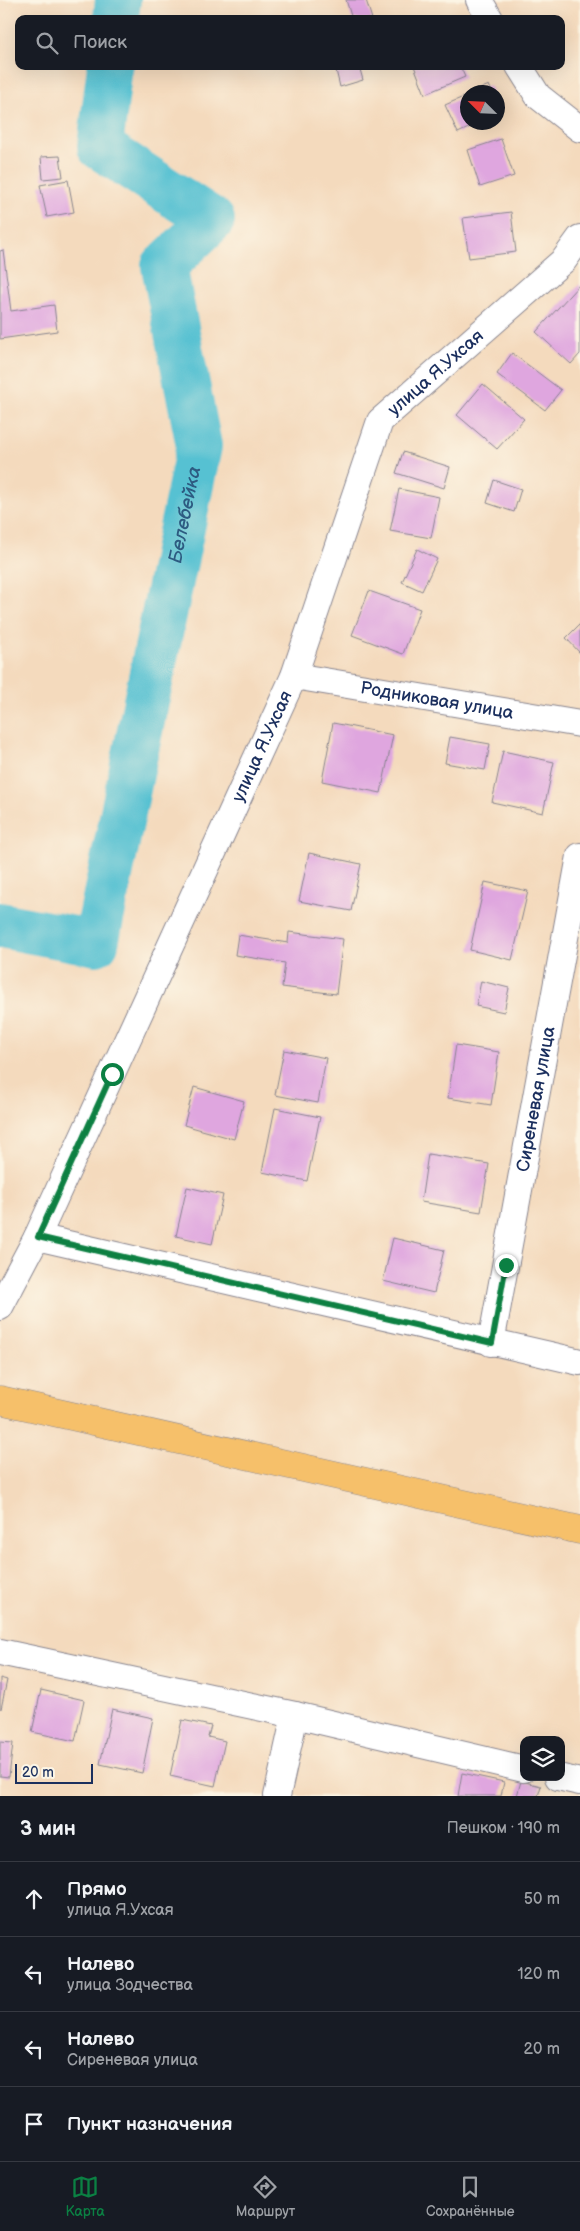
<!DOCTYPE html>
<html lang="ru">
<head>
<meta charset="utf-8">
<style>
	:root { --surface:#171b24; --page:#20242c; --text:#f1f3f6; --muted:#9ea1a6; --line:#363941; --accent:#0b8043 }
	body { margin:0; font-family:"Balsamiq Sans",sans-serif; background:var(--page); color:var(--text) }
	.controls { position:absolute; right:15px; bottom:15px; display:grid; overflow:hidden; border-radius:10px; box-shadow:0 5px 20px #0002 }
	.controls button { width:45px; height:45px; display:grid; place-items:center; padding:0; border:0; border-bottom:1px solid var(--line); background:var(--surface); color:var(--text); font:25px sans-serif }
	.compass { position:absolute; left:460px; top:85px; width:45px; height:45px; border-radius:50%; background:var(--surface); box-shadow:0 5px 20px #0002; rotate:294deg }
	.scale { position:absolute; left:15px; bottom:12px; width:78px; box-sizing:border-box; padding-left:5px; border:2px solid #1b2f5e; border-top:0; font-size:14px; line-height:18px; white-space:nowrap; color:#1b2f5e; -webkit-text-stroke:4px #fcf5e5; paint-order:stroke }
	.stop { position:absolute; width:15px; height:15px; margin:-11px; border:4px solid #0b8043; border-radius:50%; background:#fff }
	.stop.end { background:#0b8043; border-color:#fff; box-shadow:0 1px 5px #0008 }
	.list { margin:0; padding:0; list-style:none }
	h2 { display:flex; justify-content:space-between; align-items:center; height:65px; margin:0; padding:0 20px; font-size:21px }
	h2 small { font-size:16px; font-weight:400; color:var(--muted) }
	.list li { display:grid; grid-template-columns:32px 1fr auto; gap:15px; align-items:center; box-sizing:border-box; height:75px; padding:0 20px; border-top:1px solid var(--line) }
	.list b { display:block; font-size:19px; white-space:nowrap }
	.list p { margin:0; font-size:16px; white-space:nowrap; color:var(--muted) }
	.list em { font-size:16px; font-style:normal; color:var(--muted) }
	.icon { flex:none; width:28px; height:28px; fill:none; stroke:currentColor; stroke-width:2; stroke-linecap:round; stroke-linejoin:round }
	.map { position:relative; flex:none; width:580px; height:1796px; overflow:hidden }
	.search { position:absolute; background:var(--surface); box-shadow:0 5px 20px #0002; left:15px; right:15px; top:15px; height:55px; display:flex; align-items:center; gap:12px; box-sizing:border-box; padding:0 18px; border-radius:10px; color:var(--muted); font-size:19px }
	.sheet { height:365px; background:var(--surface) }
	nav { display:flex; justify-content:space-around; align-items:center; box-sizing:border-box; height:70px; border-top:1px solid var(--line); background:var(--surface); font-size:14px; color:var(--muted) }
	nav a { display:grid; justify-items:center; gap:2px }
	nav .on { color:var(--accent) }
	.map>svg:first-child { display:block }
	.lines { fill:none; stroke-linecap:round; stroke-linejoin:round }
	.river { stroke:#57c1d2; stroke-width:46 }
	.building { fill:#dfa6df }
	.minor-casing { stroke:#88848e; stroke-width:28 }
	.major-casing { stroke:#88848e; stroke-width:29 }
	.minor { stroke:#fff; stroke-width:26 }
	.major { stroke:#f6c06b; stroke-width:28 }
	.route { stroke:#0b8043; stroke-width:6 }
	.labels { text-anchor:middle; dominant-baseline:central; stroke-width:4; stroke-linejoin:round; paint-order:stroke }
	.street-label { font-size:18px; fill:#1b2f5e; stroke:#fcf5e5 }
	.water-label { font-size:19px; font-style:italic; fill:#2d5b81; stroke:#fcf5e5 }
</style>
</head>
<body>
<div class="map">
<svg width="580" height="1796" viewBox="0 0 580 1796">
	<rect width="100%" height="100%" fill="#fcf5e5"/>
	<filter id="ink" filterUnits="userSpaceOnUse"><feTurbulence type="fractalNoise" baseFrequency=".02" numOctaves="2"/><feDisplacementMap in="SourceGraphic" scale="10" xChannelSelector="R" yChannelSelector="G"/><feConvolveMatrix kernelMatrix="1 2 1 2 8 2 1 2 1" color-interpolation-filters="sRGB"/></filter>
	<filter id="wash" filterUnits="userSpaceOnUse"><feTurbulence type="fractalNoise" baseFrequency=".0096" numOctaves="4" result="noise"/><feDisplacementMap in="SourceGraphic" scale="20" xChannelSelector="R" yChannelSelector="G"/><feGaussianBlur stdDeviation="1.12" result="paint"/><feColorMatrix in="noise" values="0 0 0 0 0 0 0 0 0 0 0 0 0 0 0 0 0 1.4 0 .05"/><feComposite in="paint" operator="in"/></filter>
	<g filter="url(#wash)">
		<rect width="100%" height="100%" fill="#f4dabd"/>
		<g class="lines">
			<!-- river -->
			<g class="river">
				<path d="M116,19L118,0"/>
				<path id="s1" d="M0,925L96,943L199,446L164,266L212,220L100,147L110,66"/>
			</g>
		</g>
		<g id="blocks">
			<!-- building -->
			<path class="building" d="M346,0H366L372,19H352Z
				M335,66H359L363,80L340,87Z
				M414,66H460L465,77L425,94Z
				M489,85L492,92H473Z
				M468,95V122H481L458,133L445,105Z
				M501,139L514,176L480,187L468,150Z
				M60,156L63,177L43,179L41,157Z
				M68,180L74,212L47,217L40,185Z
				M511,212L516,252L469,258L463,218Z
				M3,250L11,311L54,305L57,331L0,339V251Z
				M580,284V354L571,364L536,332Z
				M512,353L561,390L545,410L497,374Z
				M483,384L524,419L497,449L457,415Z
				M403,452L450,467L444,488L396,473Z
				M494,480L521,489L514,512L487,503Z
				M399,489L439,497L431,538L390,531Z
				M417,549L437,559L422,591L402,582Z
				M369,591L420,609L403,654L352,635Z
				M580,624V653L566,638Z
				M333,723L393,735L381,793L322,781Z
				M450,737L490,744L485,770L445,763Z
				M503,751L554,762L543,813L492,802Z
				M309,853L361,864L351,911L299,901Z
				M485,882L528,891L512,960L470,950Z
				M289,932L343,939L336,994L282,987L285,963L235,955L238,935L288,943Z
				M481,981L509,988L504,1012L476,1006Z
				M456,1045L499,1052L491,1105L448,1098Z
				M284,1050L326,1058L318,1103L275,1095Z
				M194,1087L244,1101L234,1139L184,1125Z
				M275,1108L320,1117L307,1181L262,1172Z
				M428,1154L489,1164L481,1212L421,1202Z
				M187,1187L223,1195L212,1244L176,1236Z
				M393,1238L444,1250L434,1293L383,1281Z
				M0,1678L7,1680L1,1709H0Z
				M41,1690L84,1700L75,1741L32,1732Z
				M112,1709L153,1718L142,1773L100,1764Z
				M182,1720L211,1726L208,1737L225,1741L215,1786L170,1776Z
				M0,1742L13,1743L9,1777L0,1776Z
				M462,1773L504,1782L501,1796H458Z
				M521,1781L541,1786L538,1796H517Z"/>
		</g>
	</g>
	<g filter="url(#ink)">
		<use href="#blocks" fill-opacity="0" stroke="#88848e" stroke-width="1"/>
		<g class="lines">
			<!-- minor casing -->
			<g class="minor-casing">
				<g id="minor">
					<path d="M479,0L490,19"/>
					<path d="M519,66L538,96L580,129"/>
					<path id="s2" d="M294,676L580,724"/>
					<path d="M37,1237L580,1362"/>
					<path id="s3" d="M0,1307L37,1237L294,676L380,421L564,260L580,238"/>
					<path id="s4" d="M491,1343L580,856"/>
					<path d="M0,1652L295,1715L524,1769"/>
					<path d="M558,1777L580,1782"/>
					<path d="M277,1796L295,1715"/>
				</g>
			</g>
			<!-- major casing -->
			<g class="major-casing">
				<path id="major" d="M0,1400L580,1530"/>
			</g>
			<!-- minor -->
			<use href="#minor" class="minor"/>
			<!-- major -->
			<use href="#major" class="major"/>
		</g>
	</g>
	<g class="lines" filter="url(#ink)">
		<!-- route -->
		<path class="route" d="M112,1074L38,1237L492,1343L506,1265"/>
	</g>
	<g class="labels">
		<!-- street labels -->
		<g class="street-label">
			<text stroke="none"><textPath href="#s3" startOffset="1039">улица Я.Ухсая</textPath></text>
			<text stroke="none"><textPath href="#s2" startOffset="145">Родниковая улица</textPath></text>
			<text stroke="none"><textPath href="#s3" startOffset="619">улица Я.Ухсая</textPath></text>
			<text stroke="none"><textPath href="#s4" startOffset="248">Сиреневая улица</textPath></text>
		</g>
		<!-- water labels -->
		<g class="water-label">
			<text stroke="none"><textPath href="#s1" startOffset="535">Белебейка</textPath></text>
		</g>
	</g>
</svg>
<div class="controls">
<button><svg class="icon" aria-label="layers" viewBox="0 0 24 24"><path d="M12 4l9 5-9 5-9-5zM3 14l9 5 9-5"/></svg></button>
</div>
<svg class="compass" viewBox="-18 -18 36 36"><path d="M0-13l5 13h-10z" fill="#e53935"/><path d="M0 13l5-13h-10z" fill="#9ea1a6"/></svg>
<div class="scale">20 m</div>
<div class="stop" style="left:112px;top:1074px"></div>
<div class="stop end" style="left:506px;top:1265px"></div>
<div class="search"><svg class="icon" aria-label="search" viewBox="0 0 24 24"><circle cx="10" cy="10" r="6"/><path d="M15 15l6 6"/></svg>Поиск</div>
</div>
<section class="sheet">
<h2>3 мин<small>Пешком · 190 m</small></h2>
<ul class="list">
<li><svg class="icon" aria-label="ahead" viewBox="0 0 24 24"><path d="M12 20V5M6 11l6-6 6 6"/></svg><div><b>Прямо</b><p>улица Я.Ухсая</p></div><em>50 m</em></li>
<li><svg class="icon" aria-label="left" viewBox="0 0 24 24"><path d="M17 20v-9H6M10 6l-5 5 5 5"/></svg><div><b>Налево</b><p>улица Зодчества</p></div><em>120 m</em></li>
<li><svg class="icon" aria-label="left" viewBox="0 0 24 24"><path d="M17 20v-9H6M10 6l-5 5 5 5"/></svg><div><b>Налево</b><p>Сиреневая улица</p></div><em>20 m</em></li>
<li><svg class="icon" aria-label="arrive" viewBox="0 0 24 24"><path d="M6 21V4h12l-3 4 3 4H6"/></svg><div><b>Пункт назначения</b></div></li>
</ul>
</section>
<nav>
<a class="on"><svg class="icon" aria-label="map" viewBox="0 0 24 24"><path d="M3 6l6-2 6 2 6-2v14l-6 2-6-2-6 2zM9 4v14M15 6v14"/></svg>Карта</a>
<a><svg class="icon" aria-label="directions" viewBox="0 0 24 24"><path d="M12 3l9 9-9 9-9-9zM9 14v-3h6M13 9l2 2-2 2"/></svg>Маршрут</a>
<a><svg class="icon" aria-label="saved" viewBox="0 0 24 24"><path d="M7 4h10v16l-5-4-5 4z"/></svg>Сохранённые</a>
</nav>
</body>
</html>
